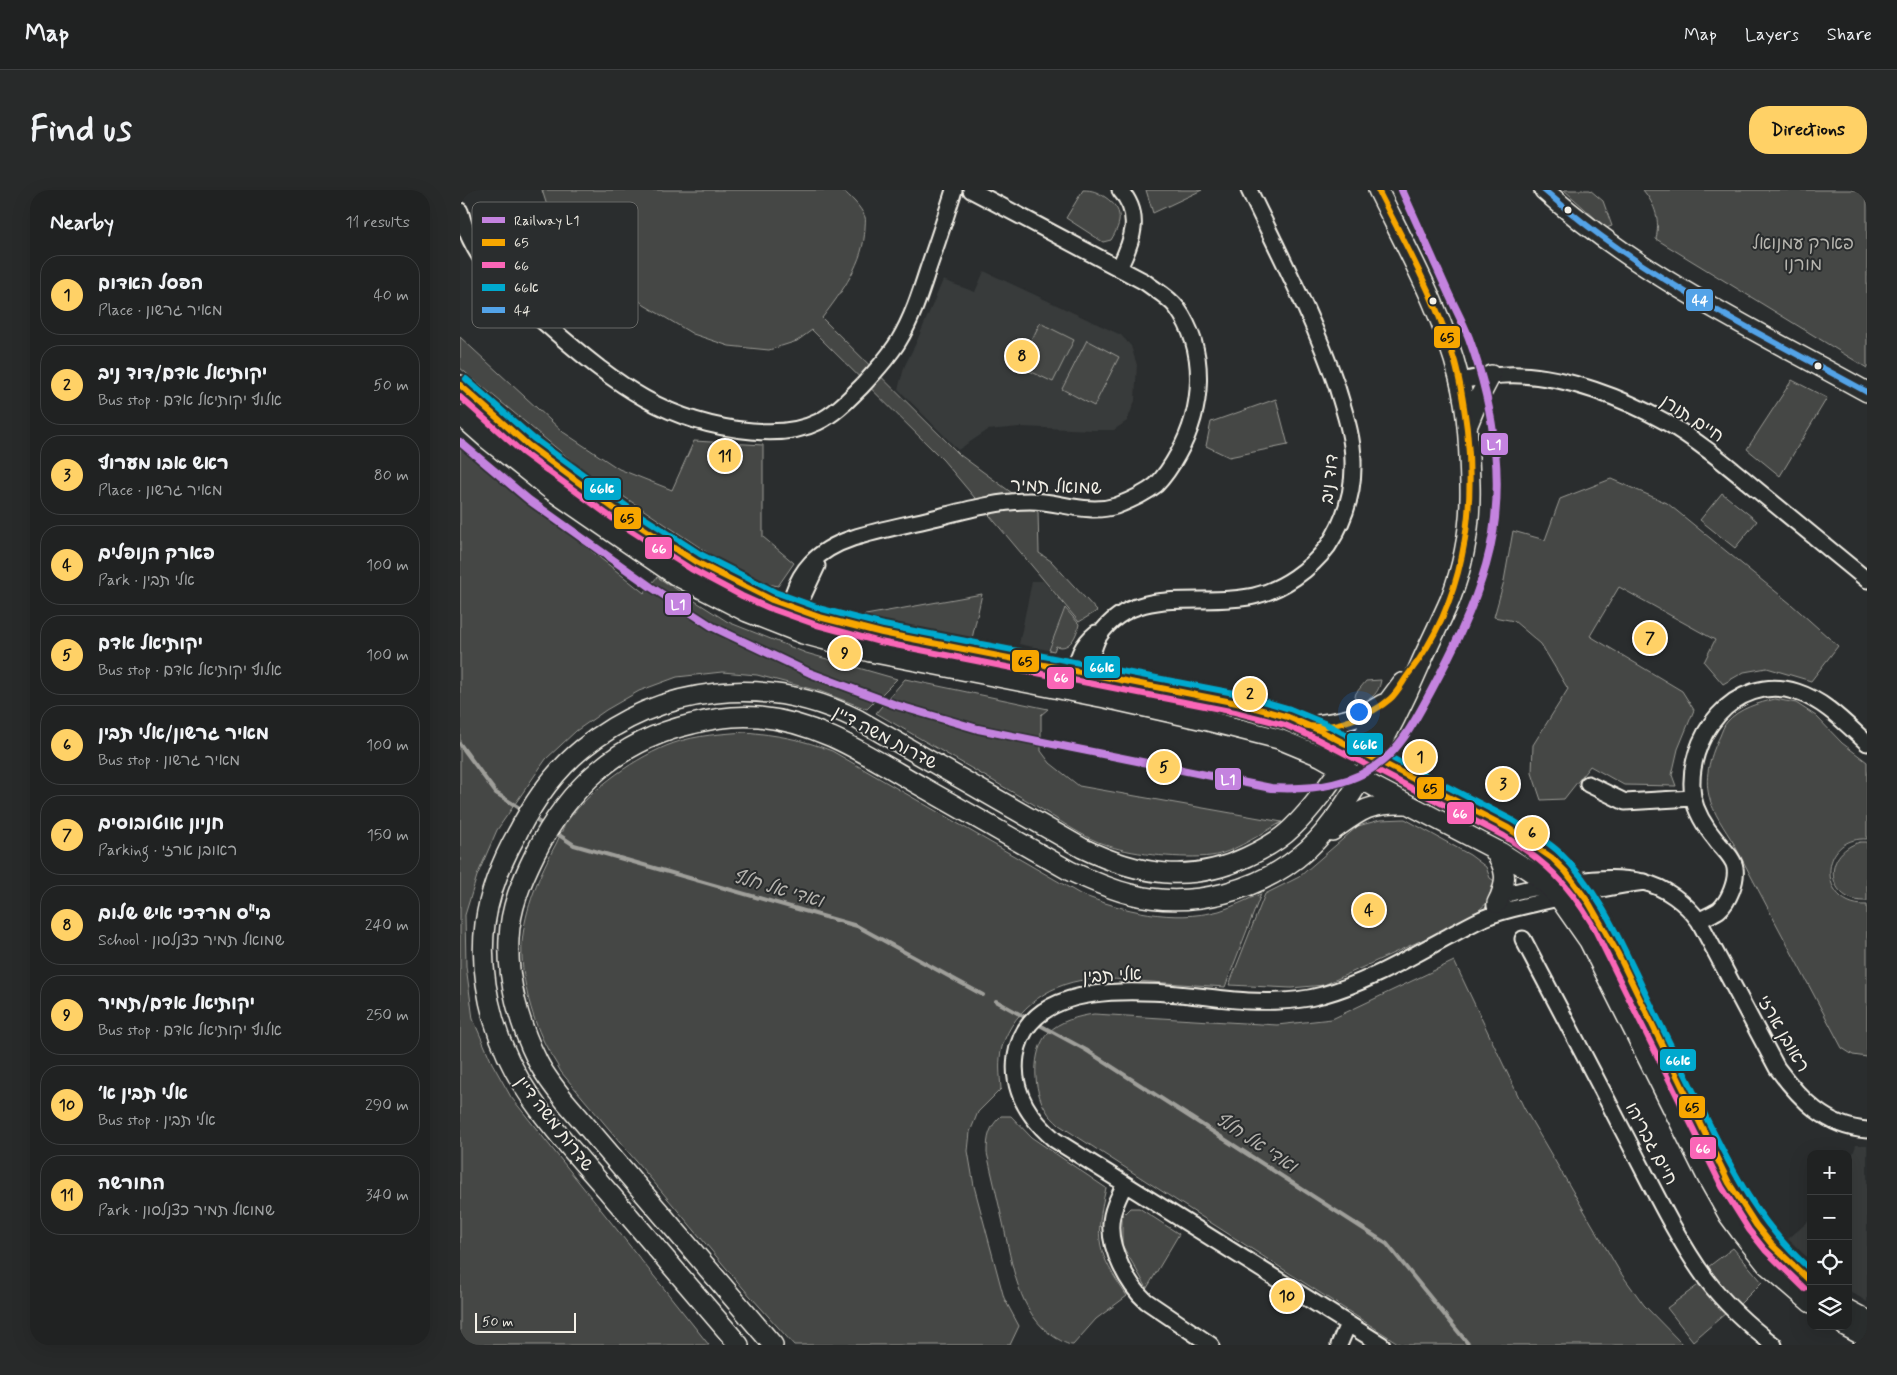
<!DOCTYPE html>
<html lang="en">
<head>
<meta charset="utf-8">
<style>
	:root { --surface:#202222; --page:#282a2a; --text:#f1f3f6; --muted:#a2a4a5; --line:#3d3f40; --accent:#ffd166 }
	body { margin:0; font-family:Mynerve,"Playpen Sans Hebrew",sans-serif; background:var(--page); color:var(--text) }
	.controls { position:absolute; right:15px; bottom:15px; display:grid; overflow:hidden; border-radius:10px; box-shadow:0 5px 20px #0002 }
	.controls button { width:45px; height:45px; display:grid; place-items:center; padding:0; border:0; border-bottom:1px solid var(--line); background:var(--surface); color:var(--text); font:25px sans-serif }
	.scale { position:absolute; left:15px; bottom:12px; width:101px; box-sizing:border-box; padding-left:5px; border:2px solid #f4f1e8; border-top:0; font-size:14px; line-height:18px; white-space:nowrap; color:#f4f1e8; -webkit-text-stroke:4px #2a2d2e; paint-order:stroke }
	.you { position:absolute; left:898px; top:521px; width:18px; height:18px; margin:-12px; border:4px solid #fff; border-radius:50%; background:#1a73e8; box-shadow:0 0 0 8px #1a73e833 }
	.badge { display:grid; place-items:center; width:32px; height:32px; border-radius:50%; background:var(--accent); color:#111; font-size:16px; font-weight:700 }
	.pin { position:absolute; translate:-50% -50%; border:2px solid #fff; box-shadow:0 1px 5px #0006 }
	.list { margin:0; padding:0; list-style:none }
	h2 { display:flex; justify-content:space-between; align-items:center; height:65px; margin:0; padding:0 20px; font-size:21px }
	h2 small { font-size:16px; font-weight:400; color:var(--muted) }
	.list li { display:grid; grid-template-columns:32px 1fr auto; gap:15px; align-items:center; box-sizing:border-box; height:80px; margin:0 10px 10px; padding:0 10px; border:1px solid var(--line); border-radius:20px }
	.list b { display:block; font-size:19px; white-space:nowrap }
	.list p { margin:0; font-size:16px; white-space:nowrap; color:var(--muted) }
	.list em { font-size:16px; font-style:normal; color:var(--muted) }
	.icon { flex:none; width:28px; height:28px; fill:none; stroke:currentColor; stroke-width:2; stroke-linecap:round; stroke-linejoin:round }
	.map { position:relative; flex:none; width:1407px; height:1155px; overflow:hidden; border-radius:20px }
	header { display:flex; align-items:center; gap:30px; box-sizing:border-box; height:70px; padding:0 25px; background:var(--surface); border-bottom:1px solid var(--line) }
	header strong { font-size:24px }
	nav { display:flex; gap:28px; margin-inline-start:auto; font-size:18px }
	.intro { display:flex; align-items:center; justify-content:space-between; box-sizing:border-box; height:120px; padding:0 30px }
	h1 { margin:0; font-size:35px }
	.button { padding:12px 22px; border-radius:20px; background:var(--accent); color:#111; font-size:18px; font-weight:700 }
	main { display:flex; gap:30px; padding:0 30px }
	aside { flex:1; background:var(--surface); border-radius:20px; box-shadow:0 5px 20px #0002 }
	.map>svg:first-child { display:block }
	.built { fill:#373a3a }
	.green { fill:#444645; stroke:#9c9c96 }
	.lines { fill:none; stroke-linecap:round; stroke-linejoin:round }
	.stream { stroke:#9f9f9a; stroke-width:4 }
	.minor-casing { stroke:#f4f1e8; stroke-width:19 }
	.tertiary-casing { stroke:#f4f1e8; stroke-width:22 }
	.minor { stroke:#2a2d2e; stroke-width:15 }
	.tertiary { stroke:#2a2d2e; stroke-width:19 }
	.bus-1-casing { stroke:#2a2d2e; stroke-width:10 }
	.bus-2-casing { stroke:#2a2d2e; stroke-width:10 }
	.bus-3-casing { stroke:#2a2d2e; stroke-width:10 }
	.bus-4-casing { stroke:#2a2d2e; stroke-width:10 }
	.bus-1 { stroke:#f7a600; stroke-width:6 }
	.bus-2 { stroke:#fa66b7; stroke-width:6 }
	.bus-3 { stroke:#00a9ce; stroke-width:6 }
	.bus-4 { stroke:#53a3e8; stroke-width:6 }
	.rail-1-casing { stroke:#2a2d2e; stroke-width:11 }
	.rail-1 { stroke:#c483df; stroke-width:8 }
	.bus-dot { fill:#f4f1e8; stroke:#2a2d2e; stroke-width:2 }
	.labels { text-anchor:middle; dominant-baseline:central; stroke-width:4; stroke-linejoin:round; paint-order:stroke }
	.park-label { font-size:18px; fill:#b6b5af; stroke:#2a2d2e }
	.street-label { font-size:18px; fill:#f4f1e8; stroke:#2a2d2e }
	.water-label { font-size:19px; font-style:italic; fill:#b5b3ae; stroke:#2a2d2e }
	.key { fill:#2a2d2e; stroke:#676866; stroke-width:1 }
	.key-label { font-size:14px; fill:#f4f1e8 }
	.line-badge { stroke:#2a2d2e; stroke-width:2 }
	.badge-label { font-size:14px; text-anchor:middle; font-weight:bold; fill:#fff }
	.pale-badge-label { font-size:14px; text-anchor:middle; font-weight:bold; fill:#111 }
</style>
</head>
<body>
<header>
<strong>Map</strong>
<nav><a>Map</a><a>Layers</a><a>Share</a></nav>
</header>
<div class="intro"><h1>Find us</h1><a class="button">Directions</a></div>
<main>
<aside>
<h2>Nearby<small>11 results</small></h2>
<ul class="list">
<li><span class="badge">1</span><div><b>הפסל האדום</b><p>Place · מאיר גרשון</p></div><em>40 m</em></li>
<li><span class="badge">2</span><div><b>יקותיאל אדם/דוד ניב</b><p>Bus stop · אלוף יקותיאל אדם</p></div><em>50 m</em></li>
<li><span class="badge">3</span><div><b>ראש אבו מערוף</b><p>Place · מאיר גרשון</p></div><em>80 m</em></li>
<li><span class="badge">4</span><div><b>פארק הנופלים</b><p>Park · אלי תבין</p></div><em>100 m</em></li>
<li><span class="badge">5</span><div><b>יקותיאל אדם</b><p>Bus stop · אלוף יקותיאל אדם</p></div><em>100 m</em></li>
<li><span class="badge">6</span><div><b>מאיר גרשון/אלי תבין</b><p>Bus stop · מאיר גרשון</p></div><em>100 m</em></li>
<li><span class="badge">7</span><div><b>חניון אוטובוסים</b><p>Parking · ראובן ארזי</p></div><em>150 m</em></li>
<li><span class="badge">8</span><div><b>בי&quot;ס מרדכי איש שלום</b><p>School · שמואל תמיר כצנלסון</p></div><em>240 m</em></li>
<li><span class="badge">9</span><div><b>יקותיאל אדם/תמיר</b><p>Bus stop · אלוף יקותיאל אדם</p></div><em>250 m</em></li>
<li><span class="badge">10</span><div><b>אלי תבין א׳</b><p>Bus stop · אלי תבין</p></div><em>290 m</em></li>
<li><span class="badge">11</span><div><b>החורשה</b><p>Park · שמואל תמיר כצנלסון</p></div><em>340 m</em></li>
</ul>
</aside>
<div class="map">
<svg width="1407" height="1155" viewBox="0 0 1407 1155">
	<rect width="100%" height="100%" fill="#2a2d2e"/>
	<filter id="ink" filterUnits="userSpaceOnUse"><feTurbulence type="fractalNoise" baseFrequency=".02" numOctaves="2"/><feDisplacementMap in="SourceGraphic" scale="10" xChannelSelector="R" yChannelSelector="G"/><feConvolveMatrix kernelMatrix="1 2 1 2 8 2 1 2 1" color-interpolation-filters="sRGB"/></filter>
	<g filter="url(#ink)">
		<!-- built -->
		<path class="built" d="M524,81L661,145L671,156L677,175L675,211L667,231L654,240H632L560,237L528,240L498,260L438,199L445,175L456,153L483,90L515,102Z
			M572,391H583L605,417L588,460L559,454Z
			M1396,955H1407V1112L1388,1100V978Z
			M1351,1029V1071L1328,1049Z"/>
		<!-- green -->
		<path class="green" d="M82,0H382C391,7 400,16 405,27C406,30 405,34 405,38C404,72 382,102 362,128L500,265L578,322L579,363L591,371L637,421L619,432L483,270L352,140L337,151L309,160L269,156L233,144L184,115L109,46L89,22Z
			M623,0C633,0 637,2 645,7C664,20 662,32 651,50L643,52L606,28Z
			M686,0H742L693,23Z
			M1104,0H1130L1143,11L1152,36L1146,38Z
			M1183,0H1407V178L1196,49C1200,30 1196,16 1183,0Z
			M580,133L614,150L593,192L559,176Z
			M0,147L103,242L159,279L212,300L234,251L303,255V347L334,373L318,396L295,391L257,369L118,276L0,178Z
			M627,150L659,167L634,216L602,199Z
			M1332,190L1367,208L1320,286L1287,259Z
			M816,209L828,255L769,267L746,256L751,232Z
			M0,256L184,403L197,387L268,432L346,463L437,489L407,519L359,501L297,485L262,482L217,487L179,501L146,520L116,541L86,569L37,640L17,686L5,725L6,776L13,829L32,873L51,907L249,1155H0Z
			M1151,289L1207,313L1331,414L1378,456L1351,491L1307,478L1284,482L1263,494L1244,472L1255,450L1159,397L1130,446L1222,501L1234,520L1218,559L1212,585L1216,596L1164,595L1130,576L1104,609L1081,610L1072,583L1073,555L1108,499L1081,454L1054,431L1034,427L1044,391L1053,341L1085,350L1100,309Z
			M1262,303L1297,331L1275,358L1240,330Z
			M522,404L511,453L389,428Z
			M605,418L619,434C617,445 610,461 596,456L594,461L589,460Z
			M445,489L588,519L581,525V561L590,573L619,596L822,632C802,643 773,663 751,666C724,669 675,665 649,656C621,647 598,629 573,614C521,584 468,553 416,523Z
			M921,490C918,507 908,511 893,514L896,503L906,491Z
			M1315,509L1336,513L1356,526L1382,553L1407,572V649C1358,646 1357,717 1407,715V867L1393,865L1382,858L1274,654C1265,639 1253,623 1249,606C1244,585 1251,564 1260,546C1262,541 1264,535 1267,532C1279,518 1299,513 1315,509Z
			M285,542C316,545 342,549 372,561L620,704C663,721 713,733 759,721C773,717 787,709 801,704L765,797C736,795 706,793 677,791C663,790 648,788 635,789C594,790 554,817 542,857C538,871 540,885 541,899L518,922L510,942L508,961L514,996L544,1108L559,1136L550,1155H334L283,1098L101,882C96,872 89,863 84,852C71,826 60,783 62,753C65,718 79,685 96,654C100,646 103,637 108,630C132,598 177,566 214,553C237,545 261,544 285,542Z
			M945,629L1010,665L1026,677L1030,688L1037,693L1032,696L1028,712L1010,728L864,795L831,798L769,795L805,704L839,687L898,636L920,630Z
			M1400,652H1407V711C1367,713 1360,664 1400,652Z
			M994,771L1064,918L1160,1082L1184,1115L1223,1155H941L599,935C594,930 589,926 586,920C573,901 571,861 588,843C599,831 619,826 634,824L817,835L872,829Z
			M541,926H551L571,947L646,998C634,1050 637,1062 667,1106L636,1129L613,1155C607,1155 602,1151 596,1148C558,1125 552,1073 543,1033C538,1010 532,986 527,963C527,947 529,937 541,926Z
			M670,1018H679L719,1044L687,1098L662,1055V1026Z
			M1273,1058L1302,1092L1280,1114L1265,1101L1248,1077Z
			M1241,1093L1266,1123L1233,1151L1207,1118Z"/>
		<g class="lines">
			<!-- stream -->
			<path class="stream" d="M0,554L36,603L61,619
				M74,629L82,634
				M96,643L114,655L397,736L523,805
				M536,811L570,830
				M576,833L626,860L927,1054L1009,1155"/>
			<!-- minor casing -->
			<g class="minor-casing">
				<path id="minor" d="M0,21C14,76 52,105 94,141C156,194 207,234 292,241C314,243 338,242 358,232C375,224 389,209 402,196C415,182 428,168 438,152C452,129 460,104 468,79C477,53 486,26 494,0
					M659,78C672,52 683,25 660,0
					M1000,191C1020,187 1039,184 1060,185C1107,187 1163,208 1204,231C1241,252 1274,281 1307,308C1340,335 1374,363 1407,390
					M333,427L357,376
					M326,438C329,414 334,391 351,373C362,361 378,353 393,348C418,340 445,335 470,329C503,321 537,311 570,311C599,311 627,325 656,316C669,311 685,304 696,295C705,286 712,275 718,264C743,220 748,161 717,118C709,107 695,100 685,92L511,0
					M616,493C614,473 620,456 636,443
					M617,502C620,497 624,491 626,486C632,473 631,459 639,446C674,393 742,418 794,406C823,399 850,380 868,356C885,330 894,302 893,271C893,246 884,221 877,197C854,129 820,65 789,0
					M1128,594L1165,612L1233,608
					M1035,716C1038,712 1042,708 1046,705C1056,700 1069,699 1080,697C1113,691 1149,684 1183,692C1205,697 1226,713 1239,731L1317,878C1340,909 1366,937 1407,940
					M1239,731C1245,727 1253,724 1259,720C1269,711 1277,691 1275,678C1274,668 1262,658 1256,650C1246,638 1236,622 1233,607C1224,549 1274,482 1337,502C1365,511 1385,533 1407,553
					M1063,749C1096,812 1129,874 1161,937C1187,986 1214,1045 1246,1089C1265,1114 1289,1136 1314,1155
					M665,994C659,1006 651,1021 651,1034C649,1059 668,1095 686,1111L751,1155
					M879,1155L888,1134
					M922,1155L595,950C570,929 551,901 556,866C570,773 725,807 788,811C812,812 838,812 862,805C907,793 948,768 989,746C1001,740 1012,733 1024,728C1042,720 1062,717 1081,712C1115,704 1150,696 1185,692"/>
			</g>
			<!-- tertiary casing -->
			<g class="tertiary-casing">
				<path id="tertiary" d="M1084,0C1178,85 1297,141 1407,202
					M0,195C43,238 91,274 140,309C204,354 265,394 339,420C393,440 450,449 507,460C597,479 687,495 777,513L828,527L861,541L1048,638C1063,647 1078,656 1092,668C1130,702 1153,754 1174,799C1194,840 1214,881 1234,922C1266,990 1291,1044 1351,1092
					M0,225L27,249L91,300L162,349L215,385L287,422L343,444L410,462L645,508L748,531L819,549L860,566L915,597L1042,663L1073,683L1088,696L1099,708L1129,751L1247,987L1269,1026L1280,1041L1307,1075L1351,1113
					M1007,237L1018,210L1031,185
					M849,536C876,533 900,529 923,514
					M872,641C900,621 908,613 944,614
					M1033,659C1047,678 1048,692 1037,713
					M1388,1120L1407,1130
					M1385,1136L1407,1148
					M279,1155C236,1105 194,1055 151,1005C104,950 55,903 34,831C14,760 22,706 58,642C74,611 95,581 122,559C201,495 307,484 397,529L622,658C678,685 730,694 787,667C804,659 819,651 832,638C861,610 882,574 906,542C918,525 930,509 942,493
					M313,1155L105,911C95,898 84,885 77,870C59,834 47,789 49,749C50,718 62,690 75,664C109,597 158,551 232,534C254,528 276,525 299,527C363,533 411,568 466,599C514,626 562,654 610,681C630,690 649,699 670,704C730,720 802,701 848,659C861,647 872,633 882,618C913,574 938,526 959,477C969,454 980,433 990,410C1004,374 1011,334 1010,295C1009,260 1008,223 999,188C983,123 948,61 918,0"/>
			</g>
			<!-- minor -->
			<use href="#minor" class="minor"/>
			<!-- tertiary -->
			<use href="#tertiary" class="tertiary"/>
			<!-- bus-1 casing -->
			<g class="bus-1-casing">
				<path id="bus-1" d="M0,195L68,255L164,326L236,372L312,410L359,427L422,443L777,513L828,527L861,541L1048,638L1092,668L1106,682L1129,713L1158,764L1269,993L1296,1035L1312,1055L1351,1092
					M835,530C839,532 844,535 849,536C872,540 912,525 930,509C938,502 943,491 950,482C1003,413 1016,324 1007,239C1004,216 1001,194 995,172C978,112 946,56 918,0"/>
			</g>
			<!-- bus-2 casing -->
			<g class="bus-2-casing">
				<path id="bus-2" d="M0,207L62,262L159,333L231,379L282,406L309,418L357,435L420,452L775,522L825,535L857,549L1044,646C1085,671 1107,692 1132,734L1262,997L1289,1040L1305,1060L1345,1099"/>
			</g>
			<!-- bus-3 casing -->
			<g class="bus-3-casing">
				<path id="bus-3" d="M6,189L73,248L169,318L240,364L315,402L362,419L424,435L779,504L830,519L864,533L1052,630C1068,640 1085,649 1099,662C1138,699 1159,748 1182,796C1201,836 1221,875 1240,915C1271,978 1297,1033 1351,1080"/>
			</g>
			<!-- bus-4 casing -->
			<g class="bus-4-casing">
				<path id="bus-4" d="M1084,0C1108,21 1133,41 1159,59C1237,114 1323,156 1407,202"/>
			</g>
			<!-- bus-1 -->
			<use href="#bus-1" class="bus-1"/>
			<!-- bus-2 -->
			<use href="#bus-2" class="bus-2"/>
			<!-- bus-3 -->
			<use href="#bus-3" class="bus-3"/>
			<!-- bus-4 -->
			<use href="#bus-4" class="bus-4"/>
			<!-- rail-1 casing -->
			<g class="rail-1-casing">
				<path id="rail-1" d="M0,252L69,310L191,397L253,437L350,483L436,515L518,539L811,598C853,600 896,596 928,566C946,549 958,525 970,503C992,462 1013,420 1026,375C1047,301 1035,219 1009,148C1003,132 994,116 987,100C972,67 957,33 942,0"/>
			</g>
			<!-- rail-1 -->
			<use href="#rail-1" class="rail-1"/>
		</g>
	</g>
	<!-- markers -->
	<g class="bus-dot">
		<circle cx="1108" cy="20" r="4.5"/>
		<circle cx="973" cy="111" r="4.5"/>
		<circle cx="1358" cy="176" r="4.5"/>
	</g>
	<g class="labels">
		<!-- park labels -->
		<g class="park-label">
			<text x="1343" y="54">פארק עמנואל<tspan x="1343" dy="21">מורנו</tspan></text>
		</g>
		<!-- street labels -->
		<g class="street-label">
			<text transform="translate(1232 229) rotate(33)">חיים תורן</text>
			<text transform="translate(870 289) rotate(-84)">דוד ניב</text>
			<text transform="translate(596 297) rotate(2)">שמואל תמיר</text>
			<text transform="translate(425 548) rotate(28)">שדרות משה דיין</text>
			<text transform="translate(652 786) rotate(-3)">אלי תבין</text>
			<text transform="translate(1323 844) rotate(60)">ראובן ארזי</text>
			<text transform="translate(94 934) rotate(52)">שדרות משה דיין</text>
			<text transform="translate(1191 954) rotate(62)">חיים גבריהו</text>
		</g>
		<!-- water labels -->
		<g class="water-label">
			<text transform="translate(318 699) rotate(16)">ואדי אל חלף</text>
			<text transform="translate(796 953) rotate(33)">ואדי אל חלף</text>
		</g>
	</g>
	<!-- legend -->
	<rect x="12" y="12" width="166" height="126" rx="8" class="key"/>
	<rect x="22" y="27" width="23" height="6" fill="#c483df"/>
	<rect x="22" y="49" width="23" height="7" fill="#f7a600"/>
	<rect x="22" y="72" width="23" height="6" fill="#fa66b7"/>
	<rect x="22" y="94" width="23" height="7" fill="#00a9ce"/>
	<rect x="22" y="117" width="23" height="6" fill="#53a3e8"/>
	<g class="key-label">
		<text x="54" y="35">Railway L1</text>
		<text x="54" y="57">65</text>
		<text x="54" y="80">66</text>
		<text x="54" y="102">66א</text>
		<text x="54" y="125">44</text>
	</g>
	<g class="line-badge">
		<rect x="1225" y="98" width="29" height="24" rx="5" fill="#53a3e8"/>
		<rect x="973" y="135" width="28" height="24" rx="5" fill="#f7a600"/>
		<rect x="1020" y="242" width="29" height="24" rx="5" fill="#c483df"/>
		<rect x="123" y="287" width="39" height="24" rx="5" fill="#00a9ce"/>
		<rect x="153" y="316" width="29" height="24" rx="5" fill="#f7a600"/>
		<rect x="184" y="346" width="29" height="24" rx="5" fill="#fa66b7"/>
		<rect x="204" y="402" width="28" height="24" rx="5" fill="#c483df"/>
		<rect x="551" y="459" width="29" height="24" rx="5" fill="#f7a600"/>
		<rect x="623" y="465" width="38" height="24" rx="5" fill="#00a9ce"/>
		<rect x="586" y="476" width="29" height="24" rx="5" fill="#fa66b7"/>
		<rect x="886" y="542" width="38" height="24" rx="5" fill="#00a9ce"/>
		<rect x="754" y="577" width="28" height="24" rx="5" fill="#c483df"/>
		<rect x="956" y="586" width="29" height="24" rx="5" fill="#f7a600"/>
		<rect x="986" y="611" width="29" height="24" rx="5" fill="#fa66b7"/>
		<rect x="1199" y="858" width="38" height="24" rx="5" fill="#00a9ce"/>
		<rect x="1218" y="905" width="28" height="24" rx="5" fill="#f7a600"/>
		<rect x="1229" y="946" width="28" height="24" rx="5" fill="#fa66b7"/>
	</g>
	<g class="badge-label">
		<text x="1240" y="115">44</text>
		<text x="1034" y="259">L1</text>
		<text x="142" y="303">66א</text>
		<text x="199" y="363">66</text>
		<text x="218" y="419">L1</text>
		<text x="642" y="482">66א</text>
		<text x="601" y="492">66</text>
		<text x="905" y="559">66א</text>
		<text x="768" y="594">L1</text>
		<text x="1000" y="628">66</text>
		<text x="1218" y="875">66א</text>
		<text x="1243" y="963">66</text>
	</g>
	<g class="pale-badge-label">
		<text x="987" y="152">65</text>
		<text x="167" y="333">65</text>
		<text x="565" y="476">65</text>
		<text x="970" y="603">65</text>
		<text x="1232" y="922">65</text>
	</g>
</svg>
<div class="controls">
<button>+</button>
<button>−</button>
<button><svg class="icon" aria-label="locate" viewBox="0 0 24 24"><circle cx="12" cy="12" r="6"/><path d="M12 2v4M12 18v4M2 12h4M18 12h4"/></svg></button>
<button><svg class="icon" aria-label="layers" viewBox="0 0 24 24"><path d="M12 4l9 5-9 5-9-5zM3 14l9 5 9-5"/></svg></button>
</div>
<div class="scale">50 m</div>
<div class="you"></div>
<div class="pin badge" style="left:960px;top:567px">1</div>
<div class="pin badge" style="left:790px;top:504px">2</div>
<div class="pin badge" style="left:1043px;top:594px">3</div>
<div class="pin badge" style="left:909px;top:720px">4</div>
<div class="pin badge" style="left:704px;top:577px">5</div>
<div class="pin badge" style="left:1072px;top:643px">6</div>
<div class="pin badge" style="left:1190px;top:448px">7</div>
<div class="pin badge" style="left:562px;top:166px">8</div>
<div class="pin badge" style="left:385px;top:463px">9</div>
<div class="pin badge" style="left:827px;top:1106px">10</div>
<div class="pin badge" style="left:265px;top:266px">11</div>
</div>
</main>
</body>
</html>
